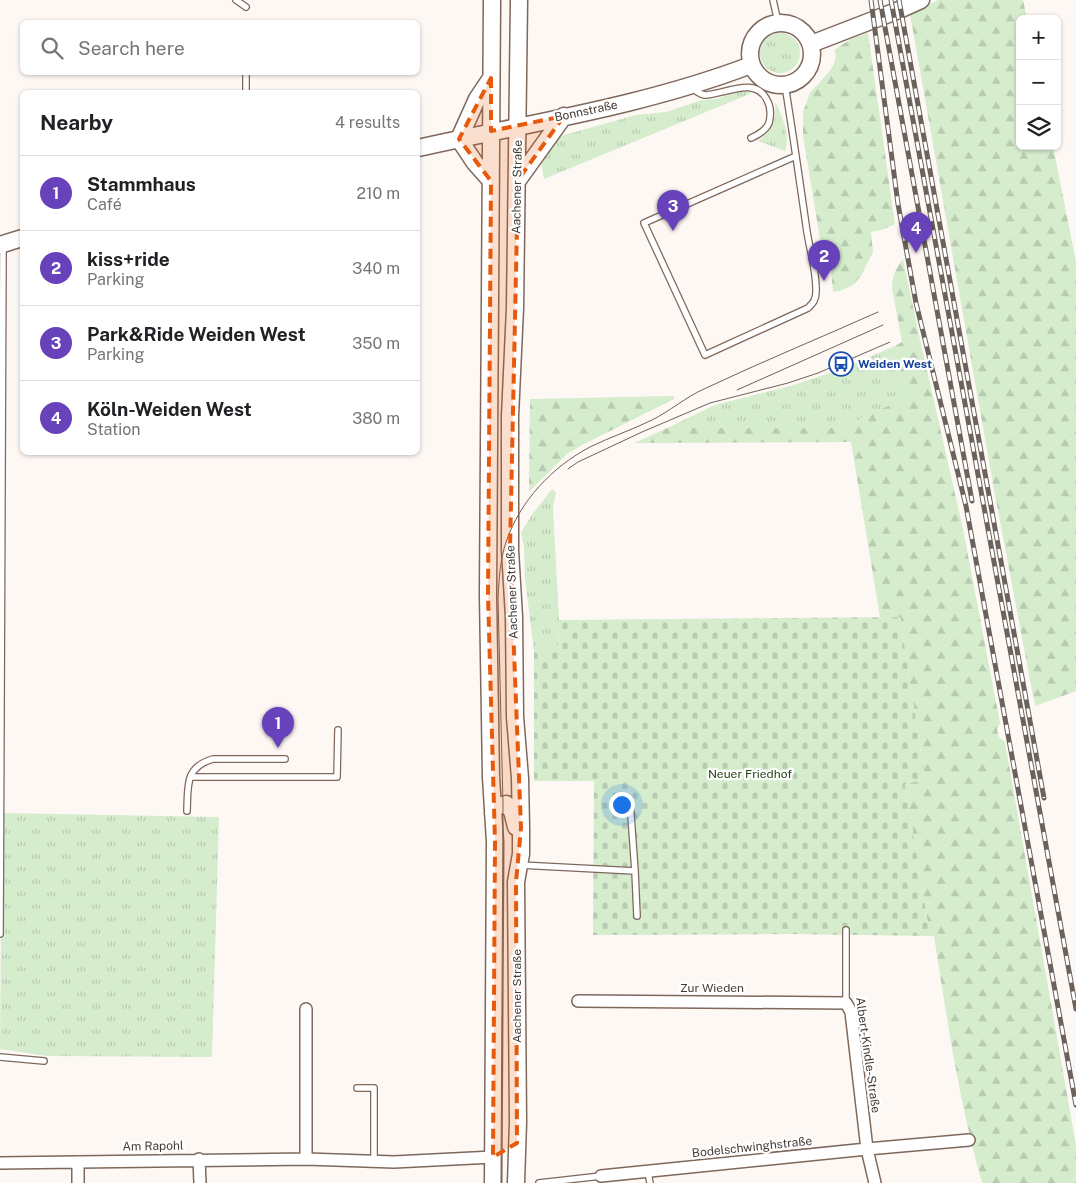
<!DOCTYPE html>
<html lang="en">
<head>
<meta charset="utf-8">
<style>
	:root { --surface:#fff; --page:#f2f2f2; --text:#202124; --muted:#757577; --line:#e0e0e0; --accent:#6742ba }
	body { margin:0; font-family:"Public Sans",sans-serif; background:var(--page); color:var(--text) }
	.controls { position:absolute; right:15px; top:15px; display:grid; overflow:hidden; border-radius:8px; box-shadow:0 1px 4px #0004 }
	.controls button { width:45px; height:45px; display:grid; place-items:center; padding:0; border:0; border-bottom:1px solid var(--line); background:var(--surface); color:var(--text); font:25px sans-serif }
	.you { position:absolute; left:621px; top:804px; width:18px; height:18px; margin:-12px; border:4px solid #fff; border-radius:50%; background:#1a73e8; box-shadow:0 0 0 8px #1a73e833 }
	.badge { display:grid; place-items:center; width:32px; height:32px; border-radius:50%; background:var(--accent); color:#fff; font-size:16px; font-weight:700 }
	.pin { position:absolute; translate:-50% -41px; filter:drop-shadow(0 1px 2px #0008) }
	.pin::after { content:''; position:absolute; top:26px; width:18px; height:15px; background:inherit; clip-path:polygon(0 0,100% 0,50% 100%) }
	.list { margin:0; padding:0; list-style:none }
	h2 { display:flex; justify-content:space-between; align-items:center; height:65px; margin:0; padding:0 20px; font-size:21px }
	h2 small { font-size:16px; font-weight:400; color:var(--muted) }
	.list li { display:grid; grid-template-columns:32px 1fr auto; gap:15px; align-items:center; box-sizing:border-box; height:75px; padding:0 20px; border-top:1px solid var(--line) }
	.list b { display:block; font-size:19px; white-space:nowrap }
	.list p { margin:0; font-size:16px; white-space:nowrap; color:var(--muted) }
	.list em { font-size:16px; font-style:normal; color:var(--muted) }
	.icon { flex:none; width:28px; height:28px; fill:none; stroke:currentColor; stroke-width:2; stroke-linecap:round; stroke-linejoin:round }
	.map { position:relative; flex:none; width:1076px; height:1183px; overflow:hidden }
	.search { position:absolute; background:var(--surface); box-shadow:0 1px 4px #0004; left:20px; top:20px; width:400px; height:55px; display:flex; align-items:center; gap:12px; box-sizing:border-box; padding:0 18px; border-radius:8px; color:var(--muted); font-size:19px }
	.panel { position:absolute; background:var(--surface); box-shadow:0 1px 4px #0004; left:20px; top:90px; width:400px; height:365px; border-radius:8px }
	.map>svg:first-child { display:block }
	.grass { fill:url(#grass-tufts) }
	.forest { fill:url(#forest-firs) }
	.cemetery { fill:url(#cemetery-stones) }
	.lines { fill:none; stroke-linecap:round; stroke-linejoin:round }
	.service-casing { stroke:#7e685b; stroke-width:8 }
	.minor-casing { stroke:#7e685b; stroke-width:14 }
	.secondary-casing { stroke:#7e685b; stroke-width:19 }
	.service { stroke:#fff; stroke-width:5.5 }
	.minor { stroke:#fff; stroke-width:11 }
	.secondary { stroke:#fff; stroke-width:16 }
	.tram { stroke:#6b625c; stroke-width:1 }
	.rail-casing { stroke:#6b625c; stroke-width:5 }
	.rail { stroke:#fff; stroke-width:3; stroke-dasharray:9; stroke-linecap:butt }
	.marked { fill:#e8590c; fill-opacity:0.2; stroke:#e8590c; stroke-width:4; stroke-dasharray:10 6; stroke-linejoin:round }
	.labels { text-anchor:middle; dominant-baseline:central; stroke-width:4.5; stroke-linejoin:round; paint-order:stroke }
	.street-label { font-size:12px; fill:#453b35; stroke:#fff }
	.transit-label { font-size:12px; font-weight:bold; fill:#164399; stroke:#fff; text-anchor:start }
	.park-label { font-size:12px; fill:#244514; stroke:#fff }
</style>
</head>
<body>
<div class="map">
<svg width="1076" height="1183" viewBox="0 0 1076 1183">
	<defs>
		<pattern id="grass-tufts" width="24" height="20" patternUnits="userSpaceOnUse" patternTransform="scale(1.25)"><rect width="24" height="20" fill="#d5eccd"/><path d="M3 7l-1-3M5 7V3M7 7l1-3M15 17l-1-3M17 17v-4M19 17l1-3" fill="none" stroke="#b8cbb1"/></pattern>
		<pattern id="forest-firs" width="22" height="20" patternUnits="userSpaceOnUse" patternTransform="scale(1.25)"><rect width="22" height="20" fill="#d5eccd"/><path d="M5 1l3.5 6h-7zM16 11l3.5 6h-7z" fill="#b8cbb1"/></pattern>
		<pattern id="cemetery-stones" width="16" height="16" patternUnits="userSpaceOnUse" patternTransform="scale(1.25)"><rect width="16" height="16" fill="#d5eccd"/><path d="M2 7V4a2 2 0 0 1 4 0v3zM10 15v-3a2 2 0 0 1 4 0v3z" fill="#b8cbb1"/></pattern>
	</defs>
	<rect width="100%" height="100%" fill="#fef8f5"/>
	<!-- grass -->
	<path class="grass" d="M760 53a20 20 0 1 1 40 0a20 20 0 1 1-40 0Z
		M744,91L752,93L544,179L540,157L555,140L564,135L636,115L666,112L702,100L717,99L734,92Z
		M775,101C782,116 791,135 785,151L758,141C773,130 777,119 775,101Z
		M895,346L907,398L861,418L849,428H667L715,405L790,386L842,369Z
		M552,489L556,492L553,508L559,620L558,651H534L525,579L524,546L521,533L531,516Z
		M2,813L219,817L212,1057L47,1056L0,1049Z"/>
	<!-- forest -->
	<path class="forest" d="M938,0H1023L1027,19H1020V146H1053L1076,262V691L1035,706L994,490L910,14Z
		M868,33L895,224L882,230L871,232L873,252L861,276L853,285L840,291L833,292L831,270L822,251L803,136V112L810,93L829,72L834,64L836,55L834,50L851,39Z
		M903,259L919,335L963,529L1000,723L997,729L999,737L1005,742L1076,1145V1183H982C959,1102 947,1019 934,936H930L905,784L925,779L900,617H880L851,442L634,443L667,428H849L861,418L906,398L895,346L902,342L892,288C892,277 896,267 903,259Z
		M674,396V399L584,444L567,454L529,492L530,399Z"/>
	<!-- cemetery -->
	<path class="cemetery" d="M900,617L925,779L905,784L930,936L790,934L593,935L594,781H534V651H558L559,620Z"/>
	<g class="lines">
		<!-- service casing -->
		<g class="service-casing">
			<path id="service" d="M236,0L246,7
				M773,0L778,22
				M785,85C793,134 800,183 807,232C810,251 817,273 816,292C816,300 813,303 808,308L705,355L644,223L796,156
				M692,87C696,91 699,94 705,95C724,95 755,75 767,100C771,107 771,115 769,123C766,130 758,135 751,138
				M246,92V72
				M191,777H337L338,730
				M630,802L635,871
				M187,811C188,785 185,767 213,759H285
				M520,865L635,871L637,916
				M846,930V1003
				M0,934L3,246
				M0,1057L44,1061
				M357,1088H374V1161
				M648,1172L650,1183
				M539,1183L601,1176"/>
		</g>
		<!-- minor casing -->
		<g class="minor-casing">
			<path id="minor" d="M578,1001L846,1003L851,1012L867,1149L875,1183
				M199,1159L200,1183
				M306,1159V1009
				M0,1163L306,1159L394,1162L493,1157
				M601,1176L867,1149L969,1140
				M78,1183V1162"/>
		</g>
		<!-- secondary casing -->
		<g class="secondary-casing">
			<path id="secondary" d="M492,0L488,595L491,777L495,842L493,1183
				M750 54a31 31 0 1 1 62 0a31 31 0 1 1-62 0Z
				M811,44L899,10L921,0
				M459,139L477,99L491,78
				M459,139L475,163L491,181
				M418,148C529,123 644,106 751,65
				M518,180L564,116
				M0,245L22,238
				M493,813L496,807L506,804L512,811L516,827
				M516,1183L518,1122L516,882L521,854V828L520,778L515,717L514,617L510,550V416L515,308L519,0"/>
		</g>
		<!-- service -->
		<use href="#service" class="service"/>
		<!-- minor -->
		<use href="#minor" class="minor"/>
		<!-- secondary -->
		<use href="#secondary" class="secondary"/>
		<!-- tram -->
		<path class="tram" d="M737,390L883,325
			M568,469L578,462L642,432L710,403L788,383L818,373L890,342
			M501,1183L503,804L498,598C499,579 500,560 506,542C520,501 552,467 590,447C610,437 632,430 652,420C670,411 686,397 704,389C761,362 820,338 878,312"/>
		<!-- rail casing -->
		<g class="rail-casing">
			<path id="rail" d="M871,0L898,204L916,303L966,506L1076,1105
				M880,0L972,501
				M891,0L1076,1009
				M899,0L1044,798"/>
		</g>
		<!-- rail -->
		<use href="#rail" class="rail"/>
	</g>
	<!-- marked area -->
	<path class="marked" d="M491,78V131L564,116L518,180L510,550L521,828L516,882L517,1143L493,1157L495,842L488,595L491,181L459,139Z"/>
	<!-- icons -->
	<defs>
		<g id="bus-ring" transform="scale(1.25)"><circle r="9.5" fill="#fff" stroke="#1a4fb4" stroke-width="1.5"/><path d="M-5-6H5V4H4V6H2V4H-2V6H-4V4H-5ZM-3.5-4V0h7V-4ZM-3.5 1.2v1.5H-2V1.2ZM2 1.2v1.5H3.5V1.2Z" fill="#1a4fb4"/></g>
	</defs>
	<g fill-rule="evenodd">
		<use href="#bus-ring" x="841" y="364"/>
	</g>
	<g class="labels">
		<!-- street labels -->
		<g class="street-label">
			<text transform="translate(586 111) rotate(-12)">Bonnstraße</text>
			<text transform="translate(517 187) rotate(-89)">Aachener Straße</text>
			<text transform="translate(512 592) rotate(-92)">Aachener Straße</text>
			<text x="712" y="988">Zur Wieden</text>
			<text transform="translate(517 996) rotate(-90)">Aachener Straße</text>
			<text transform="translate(868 1055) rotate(82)">Albert-Kindle-Straße</text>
			<text transform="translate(153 1146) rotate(-1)">Am Rapohl</text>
			<text transform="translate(752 1147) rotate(-6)">Bodelschwinghstraße</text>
		</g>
		<!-- transit labels -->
		<g class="transit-label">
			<text x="858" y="364">Weiden West</text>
		</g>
		<!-- park labels -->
		<g class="park-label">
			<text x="750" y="774">Neuer Friedhof</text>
		</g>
	</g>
</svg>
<div class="controls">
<button>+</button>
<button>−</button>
<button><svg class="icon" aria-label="layers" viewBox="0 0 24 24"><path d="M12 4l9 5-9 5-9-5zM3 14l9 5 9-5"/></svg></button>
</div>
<div class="you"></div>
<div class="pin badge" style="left:278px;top:748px">1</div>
<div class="pin badge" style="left:824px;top:281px">2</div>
<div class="pin badge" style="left:673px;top:231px">3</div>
<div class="pin badge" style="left:916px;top:253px">4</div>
<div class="search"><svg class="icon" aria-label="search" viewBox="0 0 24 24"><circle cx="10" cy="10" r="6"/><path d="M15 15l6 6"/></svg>Search here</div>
<section class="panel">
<h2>Nearby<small>4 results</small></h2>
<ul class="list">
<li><span class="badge">1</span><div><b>Stammhaus</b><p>Café</p></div><em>210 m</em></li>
<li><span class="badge">2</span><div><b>kiss+ride</b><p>Parking</p></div><em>340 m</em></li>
<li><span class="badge">3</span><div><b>Park&amp;Ride Weiden West</b><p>Parking</p></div><em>350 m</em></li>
<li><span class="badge">4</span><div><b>Köln-Weiden West</b><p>Station</p></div><em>380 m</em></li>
</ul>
</section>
</div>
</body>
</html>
